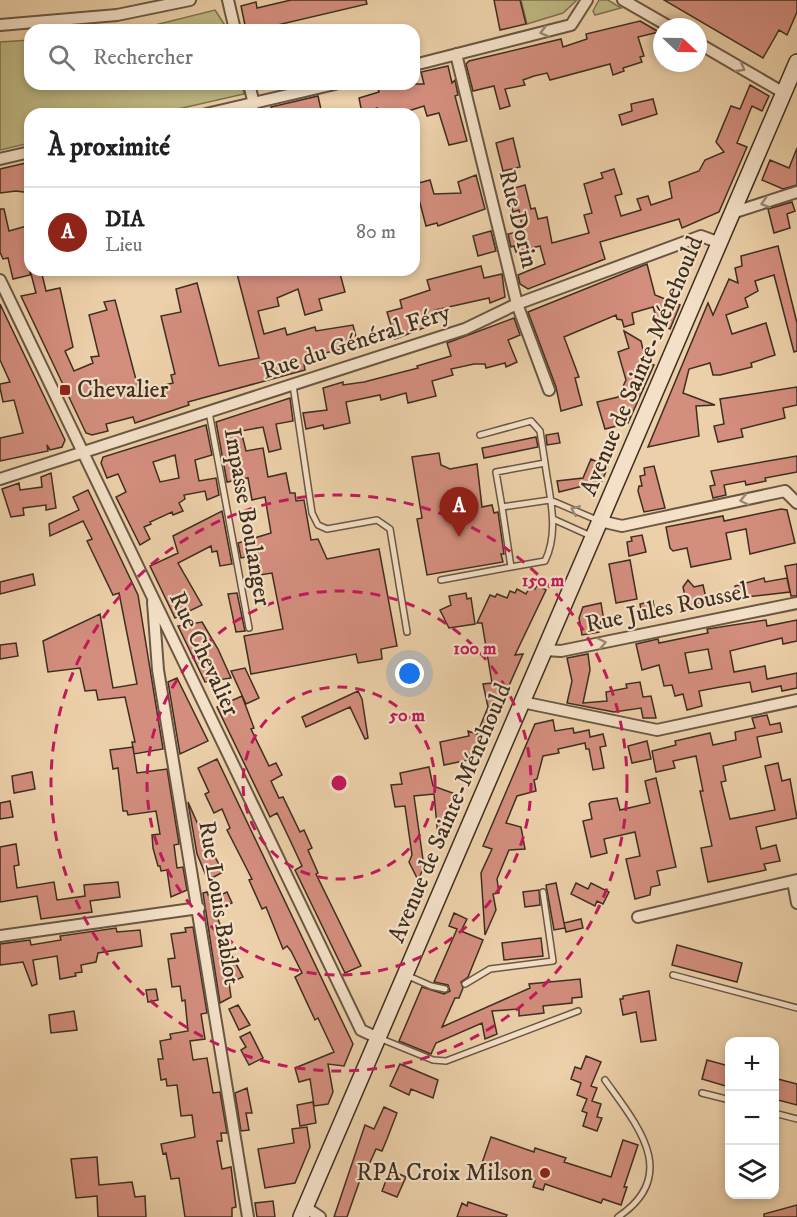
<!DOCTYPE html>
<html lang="fr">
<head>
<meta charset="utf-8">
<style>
	:root { --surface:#fff; --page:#f6f6f6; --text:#202124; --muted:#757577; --line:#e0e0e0; --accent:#8f2418 }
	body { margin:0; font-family:"IM FELL DW Pica",serif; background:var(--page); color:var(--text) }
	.controls { position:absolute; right:18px; bottom:18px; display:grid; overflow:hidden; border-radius:12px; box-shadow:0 3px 9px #0003 }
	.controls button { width:54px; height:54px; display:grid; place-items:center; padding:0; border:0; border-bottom:2px solid var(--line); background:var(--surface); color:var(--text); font:30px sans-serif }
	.compass { position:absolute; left:653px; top:18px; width:54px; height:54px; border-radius:50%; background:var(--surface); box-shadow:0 3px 9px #0003; rotate:112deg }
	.you { position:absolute; left:410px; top:674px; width:21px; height:21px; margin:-15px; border:4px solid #fff; border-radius:50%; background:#1a73e8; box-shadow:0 0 0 9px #1a73e833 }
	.badge { display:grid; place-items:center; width:39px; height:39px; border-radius:50%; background:var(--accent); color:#fff; font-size:20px; font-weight:700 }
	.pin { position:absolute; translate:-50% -50px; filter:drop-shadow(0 2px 3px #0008) }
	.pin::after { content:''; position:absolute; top:32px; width:21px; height:18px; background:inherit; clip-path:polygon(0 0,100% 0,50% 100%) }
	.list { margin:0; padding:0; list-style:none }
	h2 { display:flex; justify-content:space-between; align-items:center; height:78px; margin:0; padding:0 24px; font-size:26px }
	h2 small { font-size:20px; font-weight:400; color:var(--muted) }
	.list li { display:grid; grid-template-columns:39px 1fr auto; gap:18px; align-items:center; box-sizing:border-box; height:90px; padding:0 24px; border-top:2px solid var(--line) }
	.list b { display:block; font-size:22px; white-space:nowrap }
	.list p { margin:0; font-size:20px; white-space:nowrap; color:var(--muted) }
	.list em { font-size:20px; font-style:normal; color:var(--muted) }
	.icon { flex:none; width:33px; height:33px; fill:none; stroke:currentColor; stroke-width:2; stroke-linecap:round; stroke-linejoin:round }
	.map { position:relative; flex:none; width:797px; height:1217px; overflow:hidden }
	.search { position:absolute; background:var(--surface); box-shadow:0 3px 9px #0003; left:24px; top:24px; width:396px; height:66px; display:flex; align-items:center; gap:15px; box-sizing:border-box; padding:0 21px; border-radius:18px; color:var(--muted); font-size:22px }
	.panel { position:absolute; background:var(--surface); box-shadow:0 3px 9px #0003; left:24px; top:108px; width:396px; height:168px; border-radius:18px }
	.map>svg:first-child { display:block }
	.green { fill:#bfb983; stroke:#7e7452; stroke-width:1.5 }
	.building { fill:#d48e7e; stroke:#3e2f21; stroke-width:1.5; fill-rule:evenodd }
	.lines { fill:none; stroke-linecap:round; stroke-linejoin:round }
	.lane-casing { stroke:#6a5743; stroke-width:8 }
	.street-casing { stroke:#6a5743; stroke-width:14 }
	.secondary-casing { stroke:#3e2f21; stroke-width:18 }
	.lane { stroke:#f3e0c7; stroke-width:5 }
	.street { stroke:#f3e0c7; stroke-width:10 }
	.secondary { stroke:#f3e0c7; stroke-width:15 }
	.oneway { stroke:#988874 }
	.ring { fill:none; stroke:#c2185b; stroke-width:3; stroke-dasharray:10 8 }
	.poi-dot { fill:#8f2418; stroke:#f3e0c7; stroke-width:2 }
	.labels { text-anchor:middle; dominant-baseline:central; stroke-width:4.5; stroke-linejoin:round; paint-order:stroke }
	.street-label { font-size:24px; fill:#3e2f21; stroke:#f3e0c7 }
	.poi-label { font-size:24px; fill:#3e2f21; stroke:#f3e0c7; text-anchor:start }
	.centre { fill:#c2185b; stroke:#f3e0c7; stroke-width:3 }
	.ring-label { font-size:18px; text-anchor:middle; font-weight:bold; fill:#c2185b; stroke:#f3e0c7; stroke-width:4.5; stroke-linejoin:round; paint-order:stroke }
</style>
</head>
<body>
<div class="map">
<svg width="797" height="1217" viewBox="0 0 797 1217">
	<rect width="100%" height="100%" fill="#ecd0a9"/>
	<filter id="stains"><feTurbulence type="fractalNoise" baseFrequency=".00333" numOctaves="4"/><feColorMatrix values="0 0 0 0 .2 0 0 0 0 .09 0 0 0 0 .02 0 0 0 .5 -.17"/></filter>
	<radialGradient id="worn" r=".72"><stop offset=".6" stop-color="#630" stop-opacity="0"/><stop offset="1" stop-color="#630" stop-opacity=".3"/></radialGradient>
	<!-- green -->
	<path class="green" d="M521,0H577L563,13L527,24Z
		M599,0H608L621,8L595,15L593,11Z
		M215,10L228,30H135Z
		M30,40V84H242L244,94L156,114H30V143L0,150V42Z"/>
	<!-- building -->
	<path class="building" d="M291,0H366L367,4L273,26L274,30H246L241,6L256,2L257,8Z
		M494,0H520L526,24L500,30Z
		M664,0H797V12L787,35L779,30L763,58Z
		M640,21L659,32L638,37L644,56L640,57L642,62L623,68L624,71L613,75L610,64L550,80L547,73L534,76L523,80L525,85L505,89L510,106L500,109L494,86L473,91L466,64L469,61L561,39L563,47L587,39L586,34Z
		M448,66L452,83L455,80L458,95L455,96L467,141L449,145L439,113L427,116L424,106L399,114H387V111L378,113L377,108L362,113L359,98L379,92L377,84H424L421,72Z
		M750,85L769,96L762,111L752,106L737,143L747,147L719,212L682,228L679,219L600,242L605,259L528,289L520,284L518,275L545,264L540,246L516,252L514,246L511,247L508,234L523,231L519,210L513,212L508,190L525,185L531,209L535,208L538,219L547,217L552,243L589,233L584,215L592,213L584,184L603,178L601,173L614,169L622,194L615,196L621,216L641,210L637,199L648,196L651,205L672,198L669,182L699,171L705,160L724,152L716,142L731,106L740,109Z
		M318,96L322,114H273L271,107Z
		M653,99L657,114L622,125L619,115L632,111L631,104Z
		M513,138L520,167L503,171L496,143Z
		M797,148V185L783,189L762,180L770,160L789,168Z
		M30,162V193L16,191L0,193V169Z
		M476,175L485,209L438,226L437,223L426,226L415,184L430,180L434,194L461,193L458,182Z
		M792,202L795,211L787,214L790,228L774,233L768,209Z
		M0,209H4L9,231L30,225V275L13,279L8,258L3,259L0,252Z
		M491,231L496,251L478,256L473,236Z
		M778,246L797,323V351L794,352L774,275L755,281L758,291L745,298L748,307L726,315L732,334L766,323L775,355L751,363L752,367L720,375H713L710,363L689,369L683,393L715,405L696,406L699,436L648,447L708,303L713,315L729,279L738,283L735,268L742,266L741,256Z
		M647,264L655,295L680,305L670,329L658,323L653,307L632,313L634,324L624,327L622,320L617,319L616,315L564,337L579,377L575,378L582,405L561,411L556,387L528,312Z
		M481,266L484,278L502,274L505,297L490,303L489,298L435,310L437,317L424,321L426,327L395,339L387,312L402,308L400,300L430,290L427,280Z
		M30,270H41L46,291L60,288L73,347L65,351L74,371L93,363L91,357L99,356L89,315L107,310L104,302L115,300L139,391L173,383L171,375L175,374L161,316L181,312L176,289L197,283L219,366L259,358L236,270H339L345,292L319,299L322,310L305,315L298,289L277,298L279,306L258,311L264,334L285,328L287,335L315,327L316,331L353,325L358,345L313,356L314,361L304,364L305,370L188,402L189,405L135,423L133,417L106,424L108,431L92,435L86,433L21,296L36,293Z
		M0,304L65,440L62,447L50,450L47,445L48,451L0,461V438L23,433L14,400L3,402L0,388V384L10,382L0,360Z
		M514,318L520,335L508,340L517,362L506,367L505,363L486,368L485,364H474L451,369L453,375L432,381L436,396L408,403L406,393L381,400L380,395L346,402L350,423L324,429L323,425L306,429L303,413L327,410L323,388L343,382V385L364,382L418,368L417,366L451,356L447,343Z
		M624,331L641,341L646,362L654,365L628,423L605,429L597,402L618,397L626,380L618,352L629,348Z
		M797,387V405L783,408L785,418L741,429L743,437L718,442L714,426L724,424L720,399Z
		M290,398L293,421L276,424L281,449L269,452L263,427L241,431L246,451L263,448L268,477L286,473L290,493H295L296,501L304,500L311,540L318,539L327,559L379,549L397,646L381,649L382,659L358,663L356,654L251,674L244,636L283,629L272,573L260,575L258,555L241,558L238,543L271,533L265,497L252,500L248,478L227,482L216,422Z
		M206,425L212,455L195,460L199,481L216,478L219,495L207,500L205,491L184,495L185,499L179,503L183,511L173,515L172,512L150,522L151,524L144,527L150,539L140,545L116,497L126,492L118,474L107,478L101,463L103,457ZM175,455L179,478L160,482L153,462Z
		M558,433L560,443L547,445L546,435Z
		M536,437L538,447L484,458L482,448Z
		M439,453L441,465L450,469L477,464L482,507L492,505L494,513L498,512L504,554H501L503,562L427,575L417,519L422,518L412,457Z
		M797,456V472L765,478L766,481L746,485L745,481L724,485L726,495L713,498L710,486L715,485L711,471Z
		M591,459L608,467L600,485L595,483L559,492L557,481L583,478Z
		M654,466L665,508L644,512L638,491L639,486H642L640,476L645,475L644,468Z
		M51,473L56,508L46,510V505L23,508L24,515L11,517L2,489L19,483L20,490L42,487L41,477Z
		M88,490L138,595L163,749L134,754L132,742H135L125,697L98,700L96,690L85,691L80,668L48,672L43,641L100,614L113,688L137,684L119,593L113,595L87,541L92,539L83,521L50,536L49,524L79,510L73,497Z
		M781,509L787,510L795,543L750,554L746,529L726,533L731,559L691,567L687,548L673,551L670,548L666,527L723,516L724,521Z
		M222,511L232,564L220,566L217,551L212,552L211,546L178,563L202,605L175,618L150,566L178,553L173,536Z
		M642,535L646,552L629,556L627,542L632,541L631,537Z
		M630,560L637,599L616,603L609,564Z
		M797,564V596H791L785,566Z
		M33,574L35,585L0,594V582Z
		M764,578L765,582L787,578L790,592L737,598L735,586Z
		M688,580L694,587L703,585L707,602L687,606L683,587Z
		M537,585L546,590L515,655L523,654L474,765L473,759L444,765L440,742L469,736L468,731L477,734L488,707L483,684L492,683L482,623H477L490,595L495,597L497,594L507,598L510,591L515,593L517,589L526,594L530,587L535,589Z
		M237,593L245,631L236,632L228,594Z
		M466,593L467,599L471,598L475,624L449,628L440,610L451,605L449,596Z
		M653,601L655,613L642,616L640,604Z
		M601,603L604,621H601L599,632L582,635L579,618L583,607Z
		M766,620L767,626L797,620V641L783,644L782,638L730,651L734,672L765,666L767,679L797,673V688L782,691L781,686L752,692L750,682L720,687L699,691L702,706L687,710L683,694L675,696L672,685L664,686L659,665L642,670L636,644L658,639L659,643L708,633L707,629ZM708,649L712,669L689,673L685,653Z
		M202,622L218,649L231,678L205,682L178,626Z
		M16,643L18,656L0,659V645Z
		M588,654L590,670L583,703L607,701L606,692L627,688L626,684L640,682L643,697L651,696L656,718H643L641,708L614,712L567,703L572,681L567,658Z
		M245,668L259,698L246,704L231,671Z
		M177,678L208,741L180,754L168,682Z
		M358,691L362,699L368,738L365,739L350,707L306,727L302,717Z
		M242,696L254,728L251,729L269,766L276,763L282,775L271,781L279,798L283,797L300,832L304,830L312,848L308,850L318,873L316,874L361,966L345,973L295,870L302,866L289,838L277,813L270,817L217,707Z
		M767,715L770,725L780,723L782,732L757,737L761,757L723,766L726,781L721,782L730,819L775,810L765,766L778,763L782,781L790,779L797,818L756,827L761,849L776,845L780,861L764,864L766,870L708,882L701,848L712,846L700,791H703L696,756L673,761L675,768L656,772L652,751L676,745L675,741L710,733L713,745L736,740L735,732L755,728L752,718Z
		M553,720L555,731L573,728L574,733L589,730L590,737L603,734L606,746L600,747L604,768L593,770L589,749H586L585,743L558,749L559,753L543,756L537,779L534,780L536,791L517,796L506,823L521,827L525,849L509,850L497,879L499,893L493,894L496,910L485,935L481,873L492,849L483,846L535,724Z
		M647,741L651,759L632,763L628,746Z
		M133,747L137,773L167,769L179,844L174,845L177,868L183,867L187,890L171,897L167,870L161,871L160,866H158L153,848L152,835L160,834L156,811L128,815L127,811H123L118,768L113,769L110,750Z
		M217,759L353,1044L344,1066L328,1064L333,1092L328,1104L314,1106L310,1079L299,1082L295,1068L334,1052L318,1018L315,1020L295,977L302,973L291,951L287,946L283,949L266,907L262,909L249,880L252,879L227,830L230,828L222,809L214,813L205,794L209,792L198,768Z
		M429,767L433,786L458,795L453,804L457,805L439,848L434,794L414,796L424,867L418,880L409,862L412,855L405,806L395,807L391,785L402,784L400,773Z
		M32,772L35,789L14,793L12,776Z
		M656,778L676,867L657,871L660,885L651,887L650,895L635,899L626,859L640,856L635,832L604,839L607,853L591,857L583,821L592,819L589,804L591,802L617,798L620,810L650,803L645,781Z
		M10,801L13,817L0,819V803Z
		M188,802L212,856L214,855L223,872L212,878H207L197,854Z
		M16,844L19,865L14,866L17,888L54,882L57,900L85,896L84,885L118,882L120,897L90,901L92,912L41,919L37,896L0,902V847Z
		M556,883L565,928L554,930L546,885Z
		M576,883L588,889L591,883L609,892L603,904L597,901L595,906L571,894Z
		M539,890L540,905L525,907L523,892Z
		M207,892L210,900L227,892L232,903L215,911L225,938L223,939L243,977L229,983L231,997L220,1003L203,893Z
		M454,913L467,919L461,931L483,940L468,977L461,982L463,988L459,998H455L442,1027L530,988L529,984L580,979L582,997L572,998V1003L543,1006L544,1013L519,1016V1009L492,1011L497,1034L485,1039L482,1023L436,1043L431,1054L399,1041L422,987L444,994L450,991L448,985L434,982L457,929L449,926Z
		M581,919L583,928L566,932L564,923Z
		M193,927L207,1013L201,1014L205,1039L190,1041L193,1060L207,1058L213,1093L220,1092L227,1133H221L222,1141H217L222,1169L231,1167L236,1207L232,1208V1217H185L179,1178L171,1179L166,1153L163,1154L161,1144L195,1137L192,1115L181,1116L177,1085L167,1086L166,1079L161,1080L158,1059H163L160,1041L171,1039L170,1034L188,1031L185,1000L182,1001L180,986L172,987L168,959L175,958L171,934L186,932L185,928Z
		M116,928L117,932L140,930L142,946L98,953L96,962L81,965L82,972L75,973L76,976L60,979L57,956L33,960L37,984L32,986L23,962L0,965V944L30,940L31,945L61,940L60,936Z
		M541,938L543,956L504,960L502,943Z
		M677,945L742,963L737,982L672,965Z
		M156,989L158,1000L148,1002L146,990Z
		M649,991L656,1040L641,1042L636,1012L623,1015L620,999H623V996Z
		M238,1005L250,1025L239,1030L229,1009Z
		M74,1011L77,1030L51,1033L49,1015Z
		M250,1032L263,1058L249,1065L241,1050L246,1047L240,1037Z
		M586,1056L601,1062L591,1086L597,1088L592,1101L601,1104L597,1117L602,1118L597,1131L583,1126L587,1113L582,1111L587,1099L577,1095L581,1083L571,1079L575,1067L581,1069Z
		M707,1060L729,1066V1087L702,1079Z
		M400,1064L438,1080L433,1098L411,1089L409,1095L390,1086Z
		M774,1078L797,1084V1105L774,1099Z
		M247,1088L252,1113H246L249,1130L241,1131L235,1093Z
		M313,1102L316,1123L300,1126L297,1105Z
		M384,1107L397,1113L387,1139L382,1151L376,1149L363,1178L361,1177L347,1217H334L365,1125L374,1129Z
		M307,1127L310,1147L295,1183L265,1188L258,1149L294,1143L292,1129Z
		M491,1137L534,1152L535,1148L566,1158L564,1162L611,1177L623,1140L638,1145L624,1187H627L621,1205L603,1199L601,1203L545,1184L543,1190L533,1187L535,1181L482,1163Z
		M97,1157L99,1185L132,1182L135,1197L145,1196L146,1217H98L97,1196L76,1198L71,1159Z
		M390,1170L406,1177L397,1197L382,1191Z
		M273,1201L275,1217H257L255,1203Z
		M468,1202L507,1215L506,1217H457L462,1203L467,1206Z
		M797,1205V1217H764V1214Z"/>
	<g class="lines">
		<!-- lane casing -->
		<g class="lane-casing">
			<path id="lane" d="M293,385L312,513L318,525L327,529L377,520L390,529L407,632
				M209,412L249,628
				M480,435L531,421L540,431L545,463
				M502,507L496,472L545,463C549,495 560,530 545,561L511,567L502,507L550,500L597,520
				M553,519L593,537
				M441,580L511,567
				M406,975L431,986L445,989
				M673,975L797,1008
				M465,984L490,969L553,961L543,892
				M379,1038L433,1060L446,1061L578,1011
				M605,1080C637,1125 681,1175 618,1217
				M702,1093L730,1100
				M774,1113L797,1119"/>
		</g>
		<!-- street casing -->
		<g class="street-casing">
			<path id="street" d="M228,0L235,30
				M623,0L670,27
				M0,25L117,15L190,0
				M698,43L784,93
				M456,54L517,304L549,390
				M414,65L571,25L587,0
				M249,84L254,104
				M206,114L335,84
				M0,159L30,152
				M732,213L797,192
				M0,280L361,1030L378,1038
				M0,479L465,329L517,304L701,236L720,243
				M600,521L622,526L785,491L797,503
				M153,602L158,670L248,1217
				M545,650L561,651L797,603
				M522,702L657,730L797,700
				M793,881L797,903
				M638,917L797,880
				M0,936L199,908
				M305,1207L320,1217"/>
		</g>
		<!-- secondary casing -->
		<g class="secondary-casing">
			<path id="secondary" d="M301,1217L797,62"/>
		</g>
		<!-- lane -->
		<use href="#lane" class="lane"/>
		<!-- street -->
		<use href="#street" class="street"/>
		<!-- secondary -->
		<use href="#secondary" class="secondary"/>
	</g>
	<!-- one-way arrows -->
	<defs><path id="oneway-chevron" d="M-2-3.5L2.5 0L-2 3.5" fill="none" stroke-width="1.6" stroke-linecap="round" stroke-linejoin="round" transform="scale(1.5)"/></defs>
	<g class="oneway">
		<use href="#oneway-chevron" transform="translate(544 32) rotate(166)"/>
		<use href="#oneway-chevron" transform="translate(741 68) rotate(30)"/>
		<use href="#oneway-chevron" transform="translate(765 203) rotate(162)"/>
		<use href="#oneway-chevron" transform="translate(744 500) rotate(168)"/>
		<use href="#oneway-chevron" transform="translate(575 510) rotate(-157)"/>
		<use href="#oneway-chevron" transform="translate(602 643) rotate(-12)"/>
	</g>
	<!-- distance rings -->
	<g class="ring">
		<circle cx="339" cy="783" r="96"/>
		<circle cx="339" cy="783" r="192"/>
		<circle cx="339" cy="783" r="288"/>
	</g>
	<!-- markers -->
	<g class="poi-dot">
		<rect x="59" y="384" width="12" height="12" rx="3"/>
		<circle cx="545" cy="1173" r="6"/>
	</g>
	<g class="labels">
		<!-- street labels -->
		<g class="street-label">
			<text transform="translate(518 219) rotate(76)">Rue Dorin</text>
			<text transform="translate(356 342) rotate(-18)">Rue du Général Féry</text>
			<text transform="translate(642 366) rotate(-67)">Avenue de Sainte-Ménehould</text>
			<text transform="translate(247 517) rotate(80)">Impasse Boulanger</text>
			<text transform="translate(667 608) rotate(-12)">Rue Jules Roussel</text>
			<text transform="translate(204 654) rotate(65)">Rue Chevalier</text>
			<text transform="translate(450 813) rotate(-67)">Avenue de Sainte-Ménehould</text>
			<text transform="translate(219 903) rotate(81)">Rue Louis Bablot</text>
		</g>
		<!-- poi labels -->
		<g class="poi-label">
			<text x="77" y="390">Chevalier</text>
			<text x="533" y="1173" text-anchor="end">RPA Croix Milson</text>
		</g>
	</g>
	<circle cx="339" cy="783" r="9" class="centre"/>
	<g class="ring-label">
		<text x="543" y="586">150 m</text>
		<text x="475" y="654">100 m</text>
		<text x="407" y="721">50 m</text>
	</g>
	<rect width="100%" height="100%" filter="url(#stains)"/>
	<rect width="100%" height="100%" fill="url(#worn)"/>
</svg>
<div class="controls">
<button>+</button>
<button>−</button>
<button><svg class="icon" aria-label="layers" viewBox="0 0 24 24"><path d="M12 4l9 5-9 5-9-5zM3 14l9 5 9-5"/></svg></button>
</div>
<svg class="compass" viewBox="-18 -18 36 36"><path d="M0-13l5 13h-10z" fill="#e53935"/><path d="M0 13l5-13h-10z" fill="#757577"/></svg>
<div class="you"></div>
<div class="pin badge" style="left:459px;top:537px">A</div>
<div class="search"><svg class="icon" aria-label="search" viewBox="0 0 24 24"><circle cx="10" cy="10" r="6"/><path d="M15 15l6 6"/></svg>Rechercher</div>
<section class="panel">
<h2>À proximité<small></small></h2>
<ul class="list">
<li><span class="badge">A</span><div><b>DIA</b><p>Lieu</p></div><em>80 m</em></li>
</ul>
</section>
</div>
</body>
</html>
